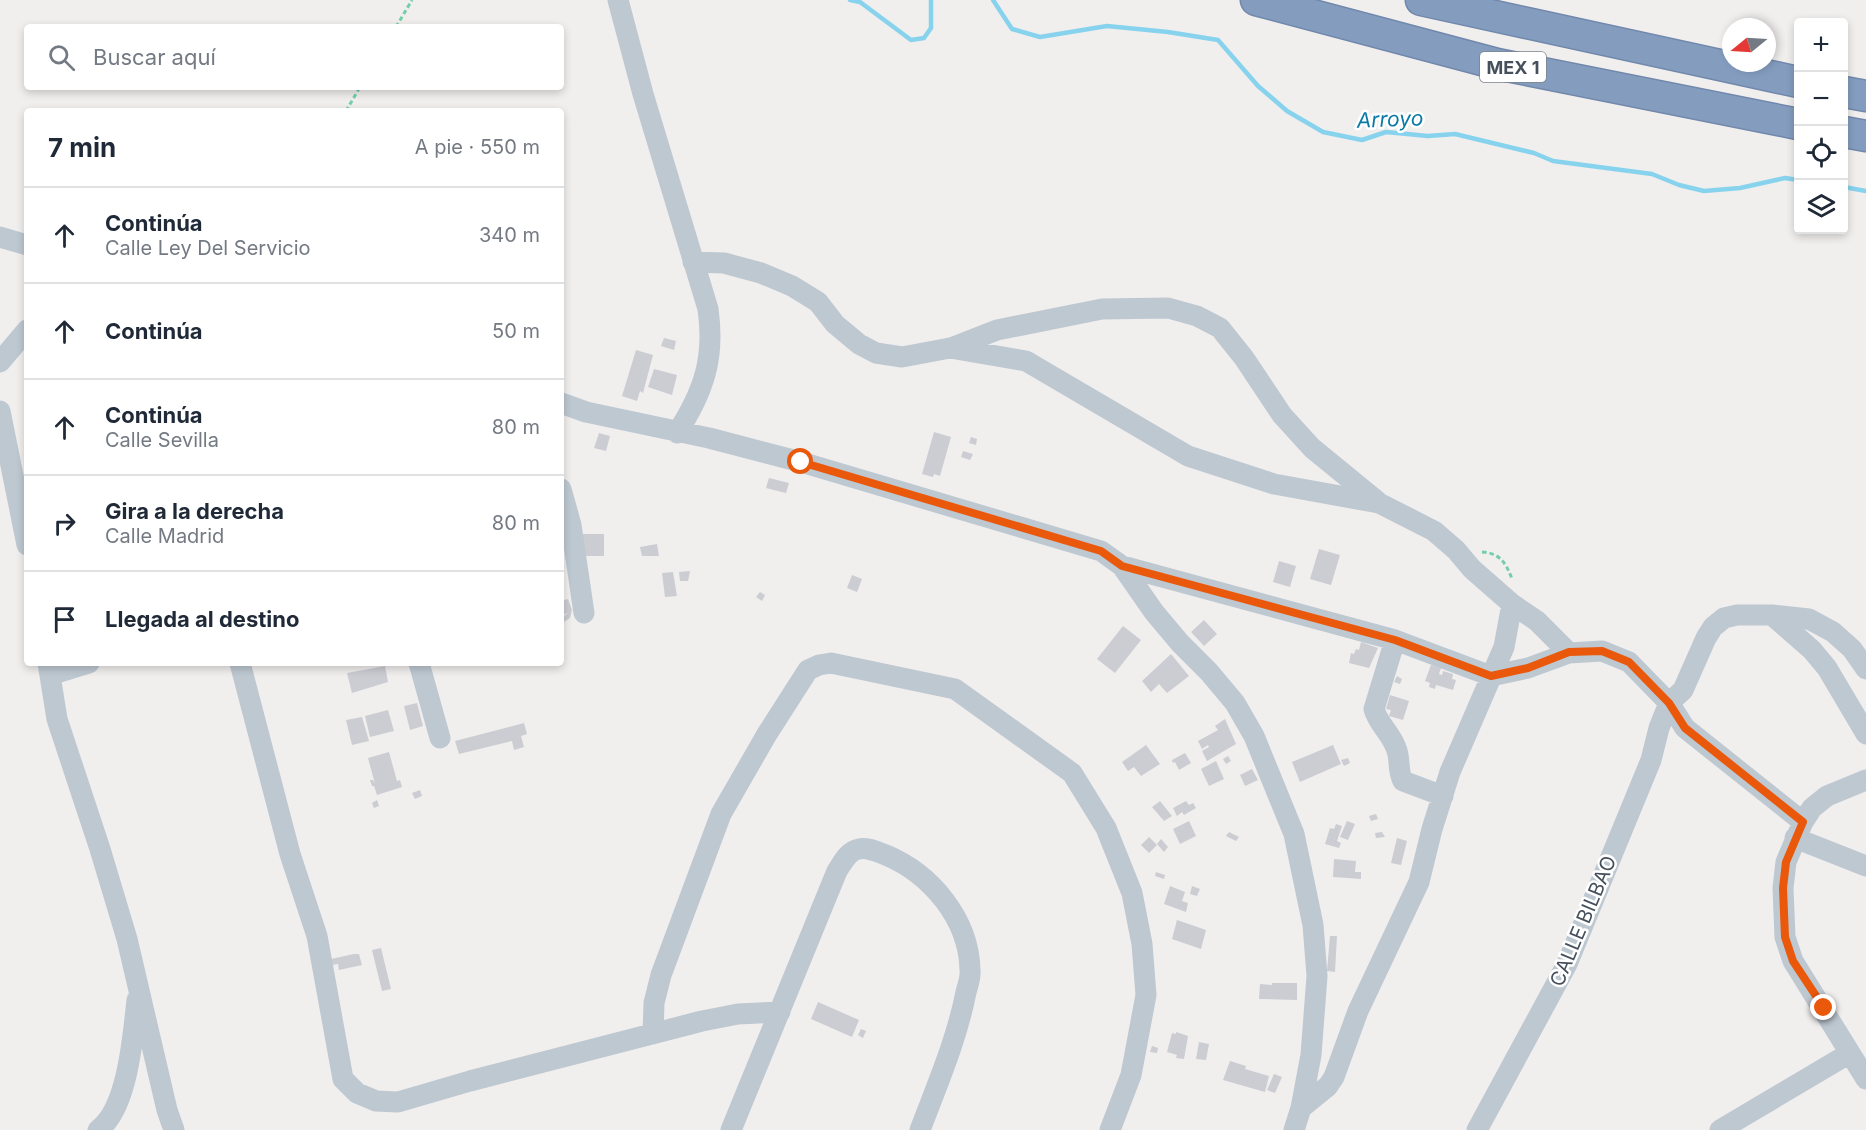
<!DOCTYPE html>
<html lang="es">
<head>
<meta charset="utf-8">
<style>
	:root { --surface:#fff; --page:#f2f2f3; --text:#1f2937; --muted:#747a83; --line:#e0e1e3 }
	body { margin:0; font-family:Inter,sans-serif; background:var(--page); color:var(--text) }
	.controls { position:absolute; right:18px; top:18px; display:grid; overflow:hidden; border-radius:6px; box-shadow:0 3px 9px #0003 }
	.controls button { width:54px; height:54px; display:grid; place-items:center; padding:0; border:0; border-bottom:2px solid var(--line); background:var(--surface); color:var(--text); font:30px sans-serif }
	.compass { position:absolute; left:1722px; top:18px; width:54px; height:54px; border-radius:50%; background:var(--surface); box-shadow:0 3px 9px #0003; rotate:252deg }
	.stop { position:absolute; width:18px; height:18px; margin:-14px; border:4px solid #ea580c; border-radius:50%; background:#fff }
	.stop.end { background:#ea580c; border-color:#fff; box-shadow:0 2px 6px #0008 }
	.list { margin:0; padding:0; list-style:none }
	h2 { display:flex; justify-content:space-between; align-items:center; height:78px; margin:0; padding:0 24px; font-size:26px }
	h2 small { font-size:20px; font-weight:400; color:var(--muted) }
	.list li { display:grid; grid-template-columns:39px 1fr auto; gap:18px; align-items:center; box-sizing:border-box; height:96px; padding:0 24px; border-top:2px solid var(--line) }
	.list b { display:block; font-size:22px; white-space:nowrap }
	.list p { margin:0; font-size:20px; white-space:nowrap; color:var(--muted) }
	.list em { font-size:20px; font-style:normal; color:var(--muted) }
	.icon { flex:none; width:33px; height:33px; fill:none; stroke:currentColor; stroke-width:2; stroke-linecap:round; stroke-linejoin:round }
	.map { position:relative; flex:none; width:1866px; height:1130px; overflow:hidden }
	.search { position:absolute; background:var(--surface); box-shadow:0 3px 9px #0003; left:24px; top:24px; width:540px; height:66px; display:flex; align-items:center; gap:15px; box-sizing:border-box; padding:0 21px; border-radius:6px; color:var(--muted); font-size:22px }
	.panel { position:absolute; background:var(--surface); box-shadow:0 3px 9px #0003; left:24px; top:108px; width:540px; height:558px; border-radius:6px }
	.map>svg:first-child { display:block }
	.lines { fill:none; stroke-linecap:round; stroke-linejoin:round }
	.stream { stroke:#87d3ee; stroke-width:4.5 }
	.building { fill:#cbcdd3 }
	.highway-casing { stroke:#7088ab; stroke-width:33 }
	.path { stroke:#72cfa7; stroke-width:3; stroke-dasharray:4.5 3; stroke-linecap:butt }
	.minor { stroke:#bec8d1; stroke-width:21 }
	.highway { stroke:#849dbf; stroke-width:30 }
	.route { stroke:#ea580c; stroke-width:8 }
	.labels { text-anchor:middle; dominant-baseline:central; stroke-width:5; stroke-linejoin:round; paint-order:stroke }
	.shield { fill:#fff; stroke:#7e848d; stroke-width:1.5 }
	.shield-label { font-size:18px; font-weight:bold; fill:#46505c }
	.street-label { font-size:20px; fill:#46505c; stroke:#fff }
	.water-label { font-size:21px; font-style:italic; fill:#087aa5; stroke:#fff }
</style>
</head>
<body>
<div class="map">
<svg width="1866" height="1130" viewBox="0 0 1866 1130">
	<rect width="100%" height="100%" fill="#f1eeee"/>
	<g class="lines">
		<!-- stream -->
		<path class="stream" d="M850,0L860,2L911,40L924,38L931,28V0
			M993,0L1012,29L1040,37L1107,26L1168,32L1218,40L1258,86L1287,111L1323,132L1362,140L1386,132L1428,136L1455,134L1534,153L1553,161L1652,174L1679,185L1704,191L1740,188L1785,178L1798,180
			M1844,187L1866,191"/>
	</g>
	<!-- building -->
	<path class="building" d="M664,338L676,341L674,350L661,346Z
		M636,350L653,355L643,393L640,391L637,401L622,396Z
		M654,369L677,375L672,395L648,387Z
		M934,432L951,437L940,476L934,474L933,477L922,474Z
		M599,433L610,436L606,451L594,448Z
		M971,437L977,439L976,445L969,443Z
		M963,451L973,454L970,460L961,457Z
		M769,478L789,483L786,493L766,488Z
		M580,534H604V556H585Z
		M657,544L659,556H642L640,547Z
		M1319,549L1340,555L1331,585L1310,579Z
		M1279,561L1296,566L1290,587L1273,582Z
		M690,571L688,581H680L679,572Z
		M673,572L677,596L665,597L662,573Z
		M852,575L862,579L857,592L847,588Z
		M760,592L765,595L762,601L756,597Z
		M568,599L572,610L570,618L561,624V618L568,613L561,615V601Z
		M1204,620L1217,634L1204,646L1191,632Z
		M1123,626L1141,640L1115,673L1097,659Z
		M1361,642L1378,648L1369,668L1349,663L1351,653L1354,654L1356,649L1359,650Z
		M1171,654L1189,676L1167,693L1159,684L1151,692L1142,681Z
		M1431,665L1441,668L1439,674L1442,675L1443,671L1453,674L1452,679L1456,680L1453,690L1436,685L1435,689L1429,687L1430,683L1425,681Z
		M385,666L388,682L352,693L347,673Z
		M1397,676L1402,679L1400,684L1394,682Z
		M1390,695L1409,701L1403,720L1389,716L1391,710L1386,709Z
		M417,703L423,726L410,730L404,706Z
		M388,710L394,731L370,737L365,716Z
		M362,717L369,741L352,745L346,720Z
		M1225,719L1236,744L1207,761L1202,751L1209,747L1208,745L1202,749L1198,741L1218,730L1215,726Z
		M524,723L527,734L521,736L524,747L514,750L512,741L459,754L455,741Z
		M1146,745L1160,764L1141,776L1134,767L1128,771L1122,762Z
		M1333,745L1341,764L1300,782L1292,762Z
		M389,752L397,781L400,780L402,787L377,795L374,786H372L370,780H373L375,784L368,758Z
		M1185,753L1191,763L1179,770L1175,762L1173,763L1172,760Z
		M1228,756L1231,761L1226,764L1223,759Z
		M1348,758L1350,763L1344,766L1341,760Z
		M1216,761L1224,779L1209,786L1201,769Z
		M1252,769L1258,780L1245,786L1240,775Z
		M420,790L422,796L415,799L412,793Z
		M377,800L379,806L374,808L372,803Z
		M1160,801L1172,816L1164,821L1152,807Z
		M1186,801L1189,805L1193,803L1196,808L1184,815L1182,812L1177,816L1173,808Z
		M1376,814L1378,819L1371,821L1369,816Z
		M1189,821L1196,836L1180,844L1173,829Z
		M1347,821L1355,824L1348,840L1340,837Z
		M1336,824L1342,826L1337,841L1341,843L1339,848L1325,844L1330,828L1334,829Z
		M1229,832L1239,837L1236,841L1226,836Z
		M1382,832L1385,837L1376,838L1375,833Z
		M1149,837L1157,845L1149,853L1141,845Z
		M1397,838L1407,841L1401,865L1391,863Z
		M1161,839L1168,847L1164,852L1157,844Z
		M1334,859L1356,861L1355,872H1361V879L1333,877Z
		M1156,872L1165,875L1164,879L1155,876Z
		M1170,886L1185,892L1182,901L1188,903L1186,912L1164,904Z
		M1192,886L1200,889L1197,896L1190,894Z
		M1177,920L1206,930L1201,949L1172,939Z
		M1330,936H1337L1335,972L1327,971Z
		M381,948L391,989L382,991L372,950Z
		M354,954H359L362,965L339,970L338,964L332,965L331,959Z
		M1272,983H1297V1000L1259,999L1260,984L1272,985Z
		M818,1002L859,1020L852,1037L811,1019Z
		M861,1029L866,1031L863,1038L858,1035Z
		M1176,1032L1188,1036L1184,1059L1176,1058L1177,1055L1167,1052L1172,1033L1176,1034Z
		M1199,1042L1209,1044L1206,1060L1196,1059Z
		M1152,1046L1158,1048L1157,1053L1150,1052Z
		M1230,1061L1246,1066L1245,1069L1269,1076L1265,1092L1223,1080Z
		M1274,1074L1282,1077L1275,1093L1267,1090Z"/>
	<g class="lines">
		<!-- highway casing -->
		<g class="highway-casing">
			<path id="highway" d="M1256,0L1497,64L1798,124
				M1421,0L1798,82
				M1844,92L1866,96
				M1844,132L1866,136"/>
		</g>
		<!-- path -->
		<path class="path" d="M396,27L412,0
			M346,111L360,87
			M1482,552C1500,553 1506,563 1512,579"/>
		<!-- minor -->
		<path class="minor" d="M618,0L643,94L708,309C715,358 704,391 677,433
			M0,237L27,245
			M693,262L724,263L761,273L792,286L818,302L835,324L859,344L876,353L902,357L950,348L1026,361L1188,456L1274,484L1379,503L1434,531L1456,550L1472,569L1512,604L1537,621L1569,653L1602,651L1629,662L1669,703L1685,728L1803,822
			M951,348L997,330L1102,309L1168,308L1197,316L1220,328L1244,358L1282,415L1312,448L1378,502
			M0,362L27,330
			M561,403L586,412L709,438L801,462L1101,551L1122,566L1395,640L1491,676L1528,668L1569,653
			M0,411L27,545
			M561,489L571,525L584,613
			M1122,566L1154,612L1180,643L1209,672L1235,703L1254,736L1294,834L1313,925L1317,976L1311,1055L1301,1108L1294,1130
			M1772,615L1812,650L1827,668L1866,734
			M1395,640L1374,709C1378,724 1391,733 1396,748C1401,759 1397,771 1403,781L1443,796
			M48,663L57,719L100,849L127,939L167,1110L174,1130
			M240,663L290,854L317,936L343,1079L357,1093L376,1101L398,1102L470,1081L702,1021L738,1014L780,1012
			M419,663L440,738
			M50,675L89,663
			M1866,780L1827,796L1812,808L1803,822L1786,862L1783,888L1785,937L1793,961L1866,1079
			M1795,838L1866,866
			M653,1034L654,1003L661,975L721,814L767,734L808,670L819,665L831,663L955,689L1072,773L1106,828L1132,893L1142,944L1146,995L1131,1075L1110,1130
			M1301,1108L1328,1086L1334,1077L1358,1011L1419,882L1432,829L1450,772L1504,647L1512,604
			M98,1130C128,1109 133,1035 137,1000
			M731,1130L837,871C843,862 848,851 859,849C868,847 877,852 886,855C931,874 969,919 970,970C971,977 968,985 966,992C957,1039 937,1085 920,1130
			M1477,1130L1567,964L1651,760L1659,728L1669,703L1683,690L1706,638L1713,627L1724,618L1737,615H1772L1809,619L1833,632L1852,649L1866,669
			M1720,1130L1850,1053"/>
		<!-- highway -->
		<use href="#highway" class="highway"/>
	</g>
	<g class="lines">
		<!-- route -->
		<path class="route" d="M801,462L1101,551L1122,566L1395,640L1491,676L1528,668L1569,652L1602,651L1629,662L1669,703L1685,728L1803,822L1786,862L1783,888L1785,937L1793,961L1824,1008"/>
	</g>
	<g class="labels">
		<!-- shield labels -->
		<rect class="shield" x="1480" y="52" width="66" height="30" rx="4.5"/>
		<g class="shield-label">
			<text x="1513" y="67">MEX 1</text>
		</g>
		<!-- street labels -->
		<g class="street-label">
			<text transform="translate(1583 921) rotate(-67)">CALLE BILBAO</text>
		</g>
		<!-- water labels -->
		<g class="water-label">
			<text transform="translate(1390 119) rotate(-2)">Arroyo</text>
		</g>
	</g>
</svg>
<div class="controls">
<button>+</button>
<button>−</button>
<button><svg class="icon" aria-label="locate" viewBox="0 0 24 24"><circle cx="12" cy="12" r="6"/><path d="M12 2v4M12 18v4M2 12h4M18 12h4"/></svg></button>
<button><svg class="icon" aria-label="layers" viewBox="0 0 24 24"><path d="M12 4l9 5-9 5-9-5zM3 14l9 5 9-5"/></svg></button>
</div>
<svg class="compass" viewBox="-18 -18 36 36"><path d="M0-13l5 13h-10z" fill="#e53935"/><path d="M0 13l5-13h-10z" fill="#747a83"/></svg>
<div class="stop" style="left:801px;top:462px"></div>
<div class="stop end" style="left:1824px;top:1008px"></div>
<div class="search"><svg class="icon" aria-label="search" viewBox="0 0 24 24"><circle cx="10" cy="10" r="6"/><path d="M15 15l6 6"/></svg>Buscar aquí</div>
<section class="panel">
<h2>7 min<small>A pie · 550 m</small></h2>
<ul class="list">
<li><svg class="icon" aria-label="ahead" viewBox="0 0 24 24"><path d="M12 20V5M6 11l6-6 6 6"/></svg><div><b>Continúa</b><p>Calle Ley Del Servicio</p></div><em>340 m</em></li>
<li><svg class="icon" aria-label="ahead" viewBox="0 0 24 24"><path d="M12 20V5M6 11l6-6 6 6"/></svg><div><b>Continúa</b></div><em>50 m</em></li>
<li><svg class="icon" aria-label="ahead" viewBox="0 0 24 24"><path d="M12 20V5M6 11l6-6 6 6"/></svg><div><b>Continúa</b><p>Calle Sevilla</p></div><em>80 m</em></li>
<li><svg class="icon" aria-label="right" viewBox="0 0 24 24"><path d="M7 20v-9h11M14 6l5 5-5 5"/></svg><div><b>Gira a la derecha</b><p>Calle Madrid</p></div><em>80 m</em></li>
<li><svg class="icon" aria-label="arrive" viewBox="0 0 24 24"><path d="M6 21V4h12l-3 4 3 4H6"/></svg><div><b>Llegada al destino</b></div></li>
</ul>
</section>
</div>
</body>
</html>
